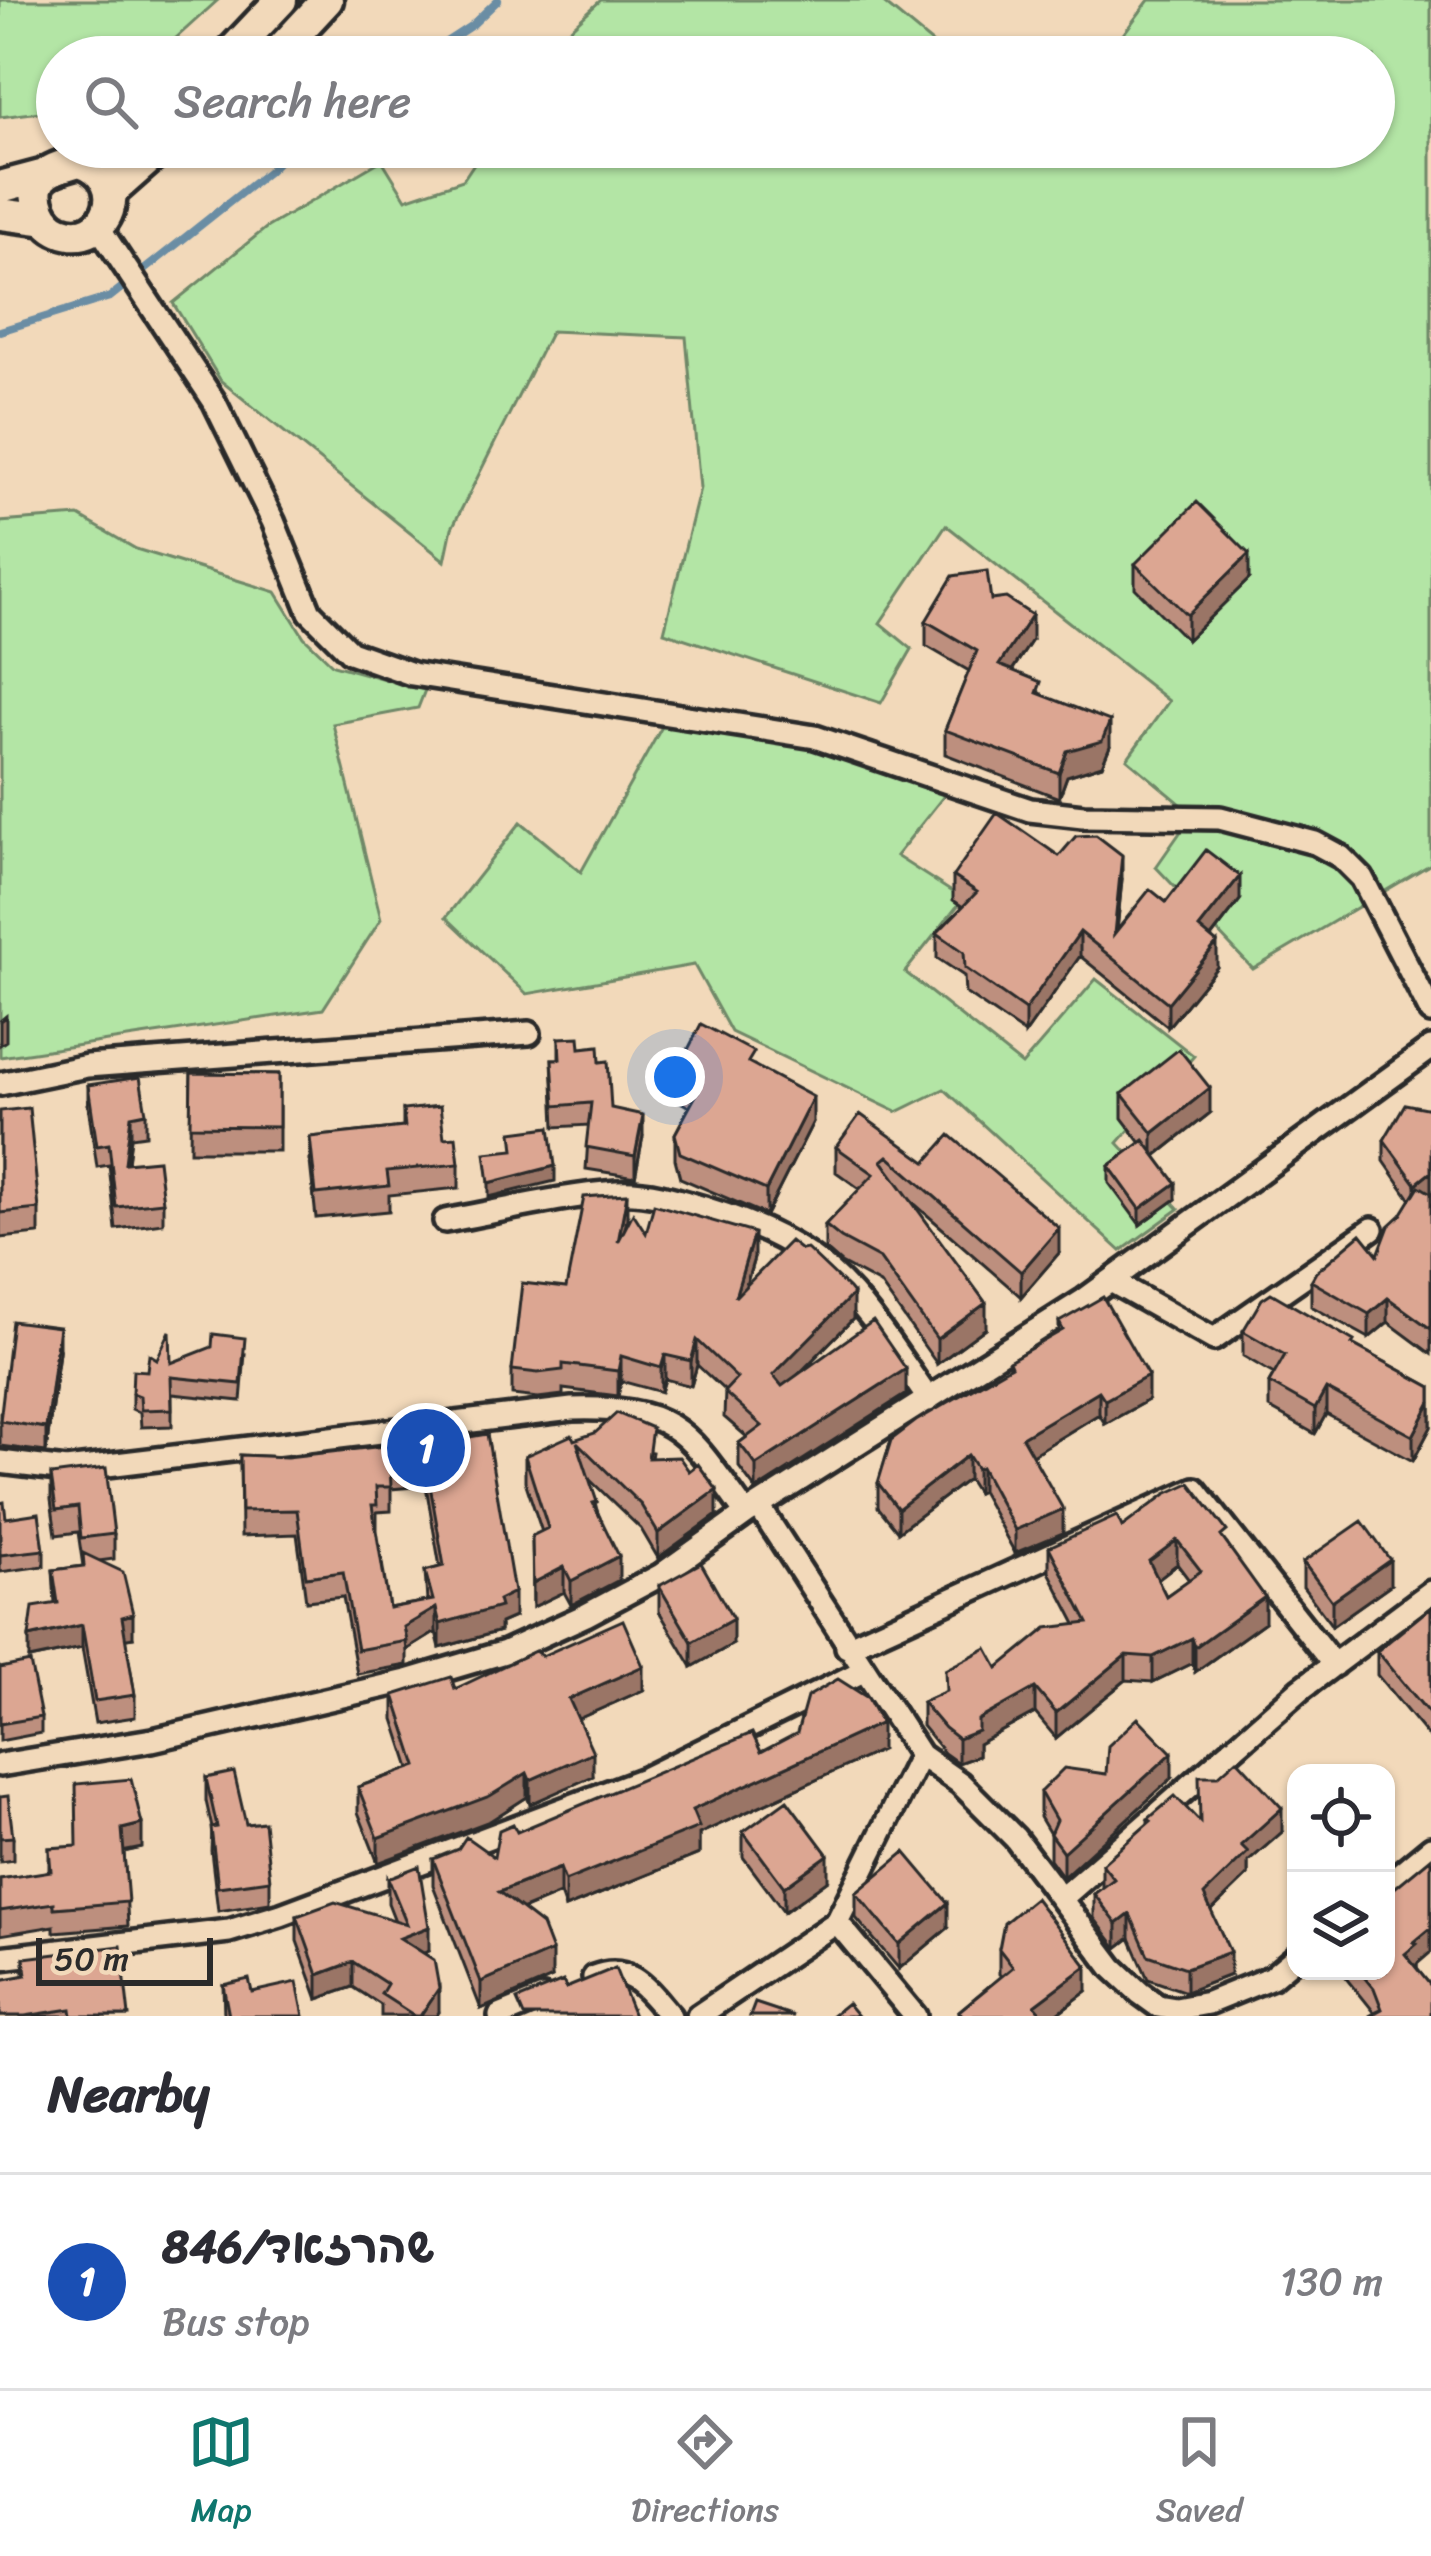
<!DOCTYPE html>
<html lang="en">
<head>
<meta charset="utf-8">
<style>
	:root { --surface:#fff; --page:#f7f7f7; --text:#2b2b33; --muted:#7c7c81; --line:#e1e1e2; --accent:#0f766e }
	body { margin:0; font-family:Sriracha,"Playpen Sans Hebrew",sans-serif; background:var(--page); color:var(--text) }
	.controls { position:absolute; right:36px; bottom:36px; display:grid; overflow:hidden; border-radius:24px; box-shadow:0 3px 9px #0004 }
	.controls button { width:108px; height:108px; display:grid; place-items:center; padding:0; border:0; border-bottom:3px solid var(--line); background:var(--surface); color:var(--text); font:60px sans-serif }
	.scale { position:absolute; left:36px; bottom:30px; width:177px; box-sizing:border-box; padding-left:12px; border:6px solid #2b2b2b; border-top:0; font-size:33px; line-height:42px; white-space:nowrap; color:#2b2b2b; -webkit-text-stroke:9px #f2d9ba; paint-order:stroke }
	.you { position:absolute; left:675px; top:1077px; width:42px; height:42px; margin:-30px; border:9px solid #fff; border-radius:50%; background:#1a73e8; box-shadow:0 0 0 18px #1a73e833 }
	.badge { display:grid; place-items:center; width:78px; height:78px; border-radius:50%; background:var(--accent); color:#fff; font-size:39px; font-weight:700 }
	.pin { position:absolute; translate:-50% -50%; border:6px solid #fff; box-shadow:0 3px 12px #0006 }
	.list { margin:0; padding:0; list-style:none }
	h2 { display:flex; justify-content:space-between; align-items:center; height:156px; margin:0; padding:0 48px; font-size:51px }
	h2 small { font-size:39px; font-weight:400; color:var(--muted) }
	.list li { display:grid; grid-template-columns:78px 1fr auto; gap:36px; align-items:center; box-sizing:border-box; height:216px; padding:0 48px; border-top:3px solid var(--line) }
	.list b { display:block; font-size:45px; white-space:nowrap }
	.list p { margin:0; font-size:39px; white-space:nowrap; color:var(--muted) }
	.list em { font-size:39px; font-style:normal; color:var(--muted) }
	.icon { flex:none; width:66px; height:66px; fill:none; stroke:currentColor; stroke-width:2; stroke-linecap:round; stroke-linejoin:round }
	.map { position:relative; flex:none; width:1431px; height:2016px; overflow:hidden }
	.search { position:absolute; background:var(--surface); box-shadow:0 3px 9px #0004; left:36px; right:36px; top:36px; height:132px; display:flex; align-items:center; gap:30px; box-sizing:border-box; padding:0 42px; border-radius:66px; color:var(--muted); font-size:45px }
	.sheet { height:372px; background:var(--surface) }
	nav { display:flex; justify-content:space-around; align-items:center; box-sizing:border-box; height:168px; border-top:3px solid var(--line); background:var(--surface); font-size:33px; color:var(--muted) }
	nav a { display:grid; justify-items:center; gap:6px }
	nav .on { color:var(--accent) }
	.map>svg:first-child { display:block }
	.green { fill:#b3e5a5; stroke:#6f8868; stroke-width:3 }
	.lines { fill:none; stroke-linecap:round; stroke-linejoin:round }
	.stream { stroke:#6a8da4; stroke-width:8 }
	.minor-casing { stroke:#2b2b2b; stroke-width:30 }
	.secondary-casing { stroke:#2b2b2b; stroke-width:39 }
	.minor { stroke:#f2d9ba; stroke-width:21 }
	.secondary { stroke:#f2d9ba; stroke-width:30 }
	.wall { fill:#bd8f7e; stroke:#2b2b2b; stroke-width:3; fill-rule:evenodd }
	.shaded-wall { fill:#9a7466; stroke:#2b2b2b; stroke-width:3 }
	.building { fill:#dca692; stroke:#2b2b2b; stroke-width:3; fill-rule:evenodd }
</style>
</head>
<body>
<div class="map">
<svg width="1431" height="2016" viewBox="0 0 1431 2016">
	<rect width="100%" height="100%" fill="#f2d9ba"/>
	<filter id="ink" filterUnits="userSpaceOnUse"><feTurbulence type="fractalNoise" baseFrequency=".00833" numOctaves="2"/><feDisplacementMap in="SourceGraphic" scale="24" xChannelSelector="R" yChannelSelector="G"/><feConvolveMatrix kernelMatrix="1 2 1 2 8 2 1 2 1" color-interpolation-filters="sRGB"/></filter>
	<g filter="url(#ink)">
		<!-- green -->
		<path class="green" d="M0,0H218L155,57H57V110L0,117Z
			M601,0H880L949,57H548L562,36Z
			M1149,0H1431V864L1253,969L1156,867L1193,814L1127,759L1169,701L946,525L880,623L912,649L881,703L664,632L700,488L686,337L551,331L452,528L445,561L221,381L173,303L266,228L382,160L406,199L463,180L485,147H1374V57H1106Z
			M79,516L136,549L276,592L304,637L333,665L425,690L418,708L333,724L381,919L323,1009L0,1057V522Z
			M664,723L710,724L955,782L896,856L963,899L905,972L1022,1065L1096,979L1194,1056L1118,1143L1179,1209L1121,1251L944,1089L897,1112L731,1032L694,965L527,994L446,917L521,822L581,872Z"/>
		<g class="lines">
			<!-- stream -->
			<path class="stream" d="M423,57L472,25L498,0
				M0,331L110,297L269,171L292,147"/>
			<!-- minor casing -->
			<g class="minor-casing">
				<path id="minor" d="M98,226L214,401L273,521L310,612L350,652L412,674L815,737L1030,810L1083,816L1220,818L1315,843L1341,857L1362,878L1431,1012
					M0,1084L87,1066L529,1033
					M445,1221C502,1211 560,1196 617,1192C647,1190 678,1200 707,1209C832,1247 858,1297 929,1400
					M1111,1281L1214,1339L1372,1229
					M0,1462L66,1470L572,1409C679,1406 688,1434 746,1514
					M760,1508L920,1755L960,1783L1015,1838L1113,1968L1140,1993L1158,2006L1176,2009L1208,2003L1272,1977L1296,1957
					M847,1647L1195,1489L1334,1665
					M0,1765L152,1740L407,1681L505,1652L586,1615L661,1575L746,1514L1084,1300L1431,1048
					M1386,1885L1431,1848
					M1062,1898L1301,1689L1431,1592
					M837,1922L915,2016
					M0,1958L229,1931L281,1915L646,1778L863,1671
					M594,1977C631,1962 648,1991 670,2016
					M500,2016L543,1998
					M698,2016L837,1922L920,1755"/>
			</g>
			<!-- secondary casing -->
			<g class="secondary-casing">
				<path id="secondary" d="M227,57L281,0
					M274,57L327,0
					M80,161C135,179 107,250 60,231C50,227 44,219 40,210C26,174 56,167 80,161C88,158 98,151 106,147
					M0,187L45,175
					M111,192L162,147
					M0,214L46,220"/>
			</g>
			<!-- minor -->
			<use href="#minor" class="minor"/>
			<!-- secondary -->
			<use href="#secondary" class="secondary"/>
		</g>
		<!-- wall -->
		<path class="wall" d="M1135,564L1249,579L1187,640L1135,588Z
			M991,600L1032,640L1012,671L1110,746L1102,765L1067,776L1059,798L945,754V730L969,671L926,646V621Z
			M1059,856L1122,879L1117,931L1166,902L1240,900L1211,938L1217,967L1168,1027L1080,956L1025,1034L965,993L964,976L937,958V933L963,907L953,900V876Z
			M559,1038L580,1048L600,1062L611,1108L643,1136L635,1177L586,1169L589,1125L555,1127L552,1059H559Z
			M754,1065L813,1122L766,1215L680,1178L675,1159V1134L689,1107L675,1099V1075Z
			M191,1073L279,1074V1151H190Z
			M88,1085L146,1113V1135L131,1137L128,1163L163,1202V1223L116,1229L109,1165L97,1167L88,1106Z
			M1122,1094L1210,1113L1156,1156L1176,1199L1140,1225L1109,1183V1166L1141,1143L1122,1118Z
			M1431,1109V1354L1388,1322L1369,1338L1311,1306V1281L1378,1255L1411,1200L1384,1161V1140Z
			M403,1110L444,1138L459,1164V1188L389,1195V1211L316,1218L310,1162V1137L403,1127Z
			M0,1111L39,1209V1234L0,1238Z
			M836,1147L926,1162L1059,1253L1021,1297L910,1200L986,1328L937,1364L880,1284L841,1263L825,1249V1225L860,1189L836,1172Z
			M627,1218L625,1228L754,1258L746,1286L853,1319L798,1375L906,1394L756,1490L739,1467V1443L747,1437L724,1417L725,1391L697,1365L691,1386L665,1379L661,1392L621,1381L618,1396L563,1389V1395L538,1398L512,1395V1370L566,1288Z
			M1059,1322L1148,1400L1105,1424L1099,1414L1032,1455L1063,1533L1015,1553L981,1491L977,1493L968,1479L898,1532L878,1507V1483L1009,1368V1361L1059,1332Z
			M1243,1331L1354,1345L1431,1387V1427L1413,1461L1326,1414L1315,1434L1269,1408V1383L1274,1374L1243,1356Z
			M59,1352L46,1452L0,1446V1412Z
			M245,1354L241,1401L172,1394V1426L141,1427L140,1413L132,1409V1393L157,1359L171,1363Z
			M487,1434L514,1617L500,1623V1631L440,1648L436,1632L407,1650V1665L357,1674L343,1597L306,1601L297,1534L241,1536L240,1455L287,1457L393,1450ZM426,1486L440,1567L425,1571L427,1601L389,1608L377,1530V1512L391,1511V1489Z
			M574,1440L652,1452L651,1458L717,1515L658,1558L641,1529L589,1479L597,1510L619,1580L571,1605L564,1592L533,1607L532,1536L542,1532L525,1481V1456Z
			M51,1475L114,1534V1559L99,1561L133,1637L125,1638L135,1695V1717L95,1723L82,1648L29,1659L55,1604L53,1570L83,1566L78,1532L56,1535L51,1500Z
			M0,1503L6,1518L44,1550V1566L0,1572Z
			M1122,1527L1227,1544L1265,1622L1195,1672L1192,1663L1153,1682L1126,1680L1056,1738L1035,1713L978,1744V1756L958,1763L944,1753L922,1726V1702L998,1668L1076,1624L1049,1572V1547ZM1177,1564L1189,1580L1166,1596L1157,1579Z
			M1303,1562L1390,1585L1332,1626L1303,1587Z
			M659,1586L733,1644L692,1667L659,1611Z
			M1431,1607V1740L1377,1675V1651Z
			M542,1656L643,1690L578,1719L593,1776L530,1804L527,1797L490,1821L378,1863L358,1812V1787L410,1768L394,1719V1695L455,1689Z
			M0,1668L41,1717V1733L0,1741Z
			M881,1750L699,1834V1854L565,1908L560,1894L522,1910L552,1978L481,2009L433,1885V1859L494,1857L517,1832L761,1752Z
			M1106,1774L1172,1778L1063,1877L1050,1859V1834L1040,1817V1792Z
			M206,1778L246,1824L270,1880V1903L218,1911L211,1851L212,1828L206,1801Z
			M0,1797L13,1837V1860L0,1862Z
			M1148,1819L1200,1822L1282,1832L1248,1862V1875L1211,1911L1230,1975L1186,1992L1148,1979L1130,1938L1117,1948L1094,1918V1894L1102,1888V1864L1148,1824Z
			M743,1832L828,1880L784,1912L743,1857Z
			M49,1848H142L124,1852L128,1926L54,1932V1926L0,1935V1879L49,1872Z
			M388,1878L429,1951L424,1953L439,2012L436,2016H381V2005L353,1987L318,1999L297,1941V1916L395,1921L388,1903Z
			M856,1893L948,1928L899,1969L856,1918Z
			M999,1949L1087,1991L1054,2016H959V2011L1001,1976L999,1974Z
			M24,1958L129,2016H0L24,1975Z
			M1417,1964V1969L1431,1986L1374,2012L1346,1977V1971H1386Z
			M223,1985L304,2016H224Z"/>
		<!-- shaded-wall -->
		<path class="shaded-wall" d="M1249,554V579L1187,640V615Z
			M1032,615V640L999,690V665Z
			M1110,721V746L1102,765L1067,776L1059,798V773L1067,751Z
			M1122,855V879L1114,959V934Z
			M1240,876V900L1199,953V928Z
			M1080,932V956L1025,1034V1010Z
			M1217,943V967L1168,1027V1003Z
			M6,1016V1041L0,1045V1021Z
			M1210,1088V1113L1153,1158V1133Z
			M813,1097V1122L766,1215V1190Z
			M643,1115V1136L635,1177V1156Z
			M131,1116V1137L125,1185V1163Z
			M555,1166V1181L489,1197V1183Z
			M1431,1172V1194L1416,1206V1184Z
			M1176,1183V1199L1140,1225V1209Z
			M627,1194V1218L618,1267V1242Z
			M1059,1228V1253L1021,1297V1272Z
			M754,1233V1258L735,1322V1297Z
			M853,1294V1319L773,1400V1375Z
			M1388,1298V1322L1369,1338V1314Z
			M986,1303V1328L937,1364V1339Z
			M59,1327V1352L46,1452V1428Z
			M697,1340V1365L691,1386V1361Z
			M665,1355V1379L661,1392V1368Z
			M621,1356V1381L618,1396V1371Z
			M906,1369V1394L756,1490V1465Z
			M1148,1376V1400L1105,1424V1400Z
			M1326,1389V1414L1315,1434V1409Z
			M1099,1391V1414L1022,1461V1437Z
			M1431,1402V1427L1413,1461V1436Z
			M968,1455V1479L898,1532V1509Z
			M981,1467V1491L977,1493V1469Z
			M717,1490V1515L658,1558V1533Z
			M1063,1509V1533L1015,1553V1530Z
			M1177,1540V1564L1149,1586V1561Z
			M619,1556V1580L571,1605V1581Z
			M1390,1560V1585L1332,1626V1601Z
			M564,1567V1592L533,1607V1583Z
			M514,1592V1617L500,1623V1631L440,1648V1624Z
			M1265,1597V1622L1195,1672V1647Z
			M436,1608V1632L407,1650L404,1627Z
			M133,1614V1637L122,1639V1617Z
			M733,1619V1644L692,1667V1642Z
			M82,1625V1648L29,1659V1637Z
			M1192,1638V1663L1153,1682V1657Z
			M1126,1655V1680L1056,1738V1713Z
			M643,1666V1690L569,1723V1699Z
			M1035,1688V1713L978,1744V1756L958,1763V1739L978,1720Z
			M881,1723V1750L699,1834V1854L565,1908V1881L692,1810Z
			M593,1752V1776L530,1804V1780Z
			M1172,1753V1778L1063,1877V1852Z
			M527,1773V1797L490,1821L378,1863V1838Z
			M1282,1808V1832L1248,1862V1875L1204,1918V1895L1241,1845Z
			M142,1824V1848L122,1852V1829Z
			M828,1855V1880L784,1912V1887Z
			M560,1868V1894L499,1919V1892Z
			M948,1903V1928L899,1969V1944Z
			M1130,1914V1938L1117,1948V1924Z
			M429,1927V1951L400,1963V1938Z
			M1431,1928V1952L1417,1964V1969L1405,1954L1414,1942Z
			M552,1951V1978L481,2009V1982Z
			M1230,1952V1975L1186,1992V1968Z
			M353,1962V1987L318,1999V1975Z
			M1087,1966V1991L1054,2016H1035V2005Z
			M439,1988V2012L436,2016H420Z"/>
		<!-- building -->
		<path class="building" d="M1197,502L1249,554L1187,615L1135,564Z
			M987,571L991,600L1006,598L1032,615L999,665L1041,682L1037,693L1110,721L1102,741L1067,751L1059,773L945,730L977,651L926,621L953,576Z
			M997,813L1059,856L1076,836L1096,835L1122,855L1114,934L1150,889L1166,902L1206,850L1240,876L1199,928L1217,943L1168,1003L1080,932L1025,1010L965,968L964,952L937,933L977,892L953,876Z
			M701,1024L754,1052L748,1062L813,1097L766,1190L680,1153L675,1134L700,1088L675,1075Z
			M579,1037L580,1048L599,1046L600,1062L608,1061L611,1108L643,1115L635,1156L586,1147L591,1103L555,1106L552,1059H560L559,1038Z
			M1179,1049L1210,1088L1153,1133L1122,1094Z
			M191,1073L279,1074V1127L190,1126Z
			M140,1077L146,1113L131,1116L125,1163L158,1160L163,1202L116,1207L109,1144L97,1146L88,1085Z
			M1405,1104L1431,1109V1172L1416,1184L1384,1140Z
			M440,1106L444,1138L456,1137L459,1164L387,1171L389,1186L316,1194L310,1137L405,1127L403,1110Z
			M29,1108L39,1209L0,1213V1111Z
			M860,1114L926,1162L950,1135L1059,1228L1021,1272L888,1156L882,1161L986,1303L937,1339L880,1259L841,1238L825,1225L874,1174L836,1147Z
			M550,1127L555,1166L489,1183L485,1153L514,1150L512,1132Z
			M1144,1140L1176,1183L1140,1209L1109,1166Z
			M1419,1186L1431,1193V1329L1388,1298L1369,1314L1311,1281L1316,1272L1361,1234L1378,1255L1389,1226L1401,1215Z
			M627,1194L618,1242L633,1213L646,1233L654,1204L754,1233L735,1297L790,1241L801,1250L807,1249L849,1289L853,1294L773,1375L782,1386L873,1321L906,1369L756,1465L739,1443L762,1426L724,1392L737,1378L697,1340L691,1361L665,1355L661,1368L621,1356L618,1371L563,1364V1370L538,1373L512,1370L522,1283L566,1288L584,1197Z
			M1271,1293L1354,1341L1352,1344L1431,1387V1402L1413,1436L1326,1389L1315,1409L1269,1383L1285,1355L1243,1331L1262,1299Z
			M1103,1297L1148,1376L1105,1400L1099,1391L1022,1437L1063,1509L1015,1530L981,1467L977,1469L968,1455L898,1509L878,1483L891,1440L916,1421L1011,1366L1009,1361L1063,1330L1059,1322Z
			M12,1321L59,1327L46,1428L0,1421Z
			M170,1331L171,1363L212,1347L213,1334L245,1338L241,1384L171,1377L172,1409L141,1410L140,1396L132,1393L133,1370L147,1371L149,1354L157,1359Z
			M617,1413L652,1428L648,1458L679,1457L689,1471L698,1464L717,1490L658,1533L641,1505L577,1442L597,1502L593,1503L619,1556L571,1581L564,1567L533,1583L532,1536L548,1528L525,1456L572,1435L574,1440L595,1433Z
			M487,1434L514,1592L498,1600L500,1607L440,1624L436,1608L404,1627L407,1641L357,1650L343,1572L306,1577L297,1510L241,1511L240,1455L287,1457L393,1445V1450ZM426,1462L444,1566L425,1571L433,1600L389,1608L372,1505H377L376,1487H391L390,1464Z
			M106,1468L114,1534L81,1538L78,1507L56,1510L51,1475Z
			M1190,1483L1227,1531L1221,1536L1265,1597L1195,1647L1192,1638L1153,1657L1126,1655L1056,1713L1035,1688L978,1720V1731L958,1739L944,1728L922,1702L946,1691L945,1670L987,1648L998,1668L1047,1628L1088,1623L1049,1547L1117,1516L1122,1527L1166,1494ZM1177,1540L1201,1571L1166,1596L1149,1561Z
			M4,1502L6,1518L39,1513L44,1550L0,1555V1503Z
			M1362,1521L1390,1560L1332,1601L1303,1562Z
			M83,1553L123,1572L133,1614L122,1617L135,1695L95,1701L82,1625L29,1637L33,1607L58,1603L53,1570L84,1566Z
			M701,1563L733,1619L692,1642L659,1586Z
			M1431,1607V1716L1377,1651Z
			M623,1620L643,1666L569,1699L593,1752L530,1780L527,1773L490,1796L378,1838L358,1787L417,1766L394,1695L451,1677L455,1689L535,1651L542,1656Z
			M30,1662L41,1717L0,1724V1668Z
			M838,1679L868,1698L881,1723L692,1810L699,1827L565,1881L560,1868L499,1892L542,1925L552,1951L481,1982L433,1859L458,1849L466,1837L494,1857L499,1830L513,1824L517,1832L752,1733L761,1752L797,1733L807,1697Z
			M1138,1718L1172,1753L1063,1852L1050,1834L1056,1820L1040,1792L1064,1768L1106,1774L1108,1746Z
			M1237,1759L1282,1808L1241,1845L1248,1852L1204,1895L1230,1952L1186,1968L1148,1955L1130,1914L1117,1924L1094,1894L1114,1879L1102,1864L1151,1821L1148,1819L1175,1796L1200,1822L1199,1776H1218Z
			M234,1772L246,1824L264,1822L270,1880L218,1887L211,1828L217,1827L206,1778Z
			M131,1779L142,1824L122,1829L128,1902L54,1908V1903L0,1911V1879L51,1871L49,1848L77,1846L76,1784Z
			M8,1796L13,1837L0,1838V1797Z
			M787,1800L828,1855L784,1887L743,1832Z
			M905,1852L948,1903L899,1944L856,1893Z
			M1431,1858V1928L1414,1942L1417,1944L1405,1954L1431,1986V2016H1369L1382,2009L1374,1988L1360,1971H1386V1895Z
			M419,1866L429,1927L400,1938L434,1960L439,1988L420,2016H415L381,1994L387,1984L353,1962L318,1975L297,1916L335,1902L407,1924L388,1878Z
			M1035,1898L1087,1966L1035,2005L1044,2016H963L959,2011L1013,1967L999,1949L1004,1923Z
			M121,1946L129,2016H72L71,2009L25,2016H0V1980L26,1975L24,1958Z
			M615,1968L634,2016H524L517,2000L563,1981L566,1988Z
			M249,1979L252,1992L297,1982L304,2016H229L223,1985Z
			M755,2003L794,2016H750Z
			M847,2003L858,2016H831Z"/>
	</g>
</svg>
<div class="controls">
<button><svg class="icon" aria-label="locate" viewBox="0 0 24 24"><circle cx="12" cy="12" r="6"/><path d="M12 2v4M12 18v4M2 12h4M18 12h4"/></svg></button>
<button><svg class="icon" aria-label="layers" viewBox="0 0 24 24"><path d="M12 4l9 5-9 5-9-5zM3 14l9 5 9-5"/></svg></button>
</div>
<div class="scale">50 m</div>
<div class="you"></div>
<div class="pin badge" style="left:426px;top:1448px;background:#1a4fb4">1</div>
<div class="search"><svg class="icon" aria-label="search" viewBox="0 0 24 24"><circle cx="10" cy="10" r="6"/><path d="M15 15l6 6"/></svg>Search here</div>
</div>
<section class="sheet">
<h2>Nearby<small></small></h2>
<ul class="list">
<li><span class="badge" style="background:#1a4fb4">1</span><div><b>846/שהרזאד</b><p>Bus stop</p></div><em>130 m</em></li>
</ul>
</section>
<nav>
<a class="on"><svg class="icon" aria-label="map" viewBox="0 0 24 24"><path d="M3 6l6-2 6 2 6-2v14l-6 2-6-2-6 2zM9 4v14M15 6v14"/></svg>Map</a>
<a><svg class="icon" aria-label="directions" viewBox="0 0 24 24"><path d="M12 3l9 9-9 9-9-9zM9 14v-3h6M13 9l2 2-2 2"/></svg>Directions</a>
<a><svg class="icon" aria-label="saved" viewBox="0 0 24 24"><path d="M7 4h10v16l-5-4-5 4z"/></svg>Saved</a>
</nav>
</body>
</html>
